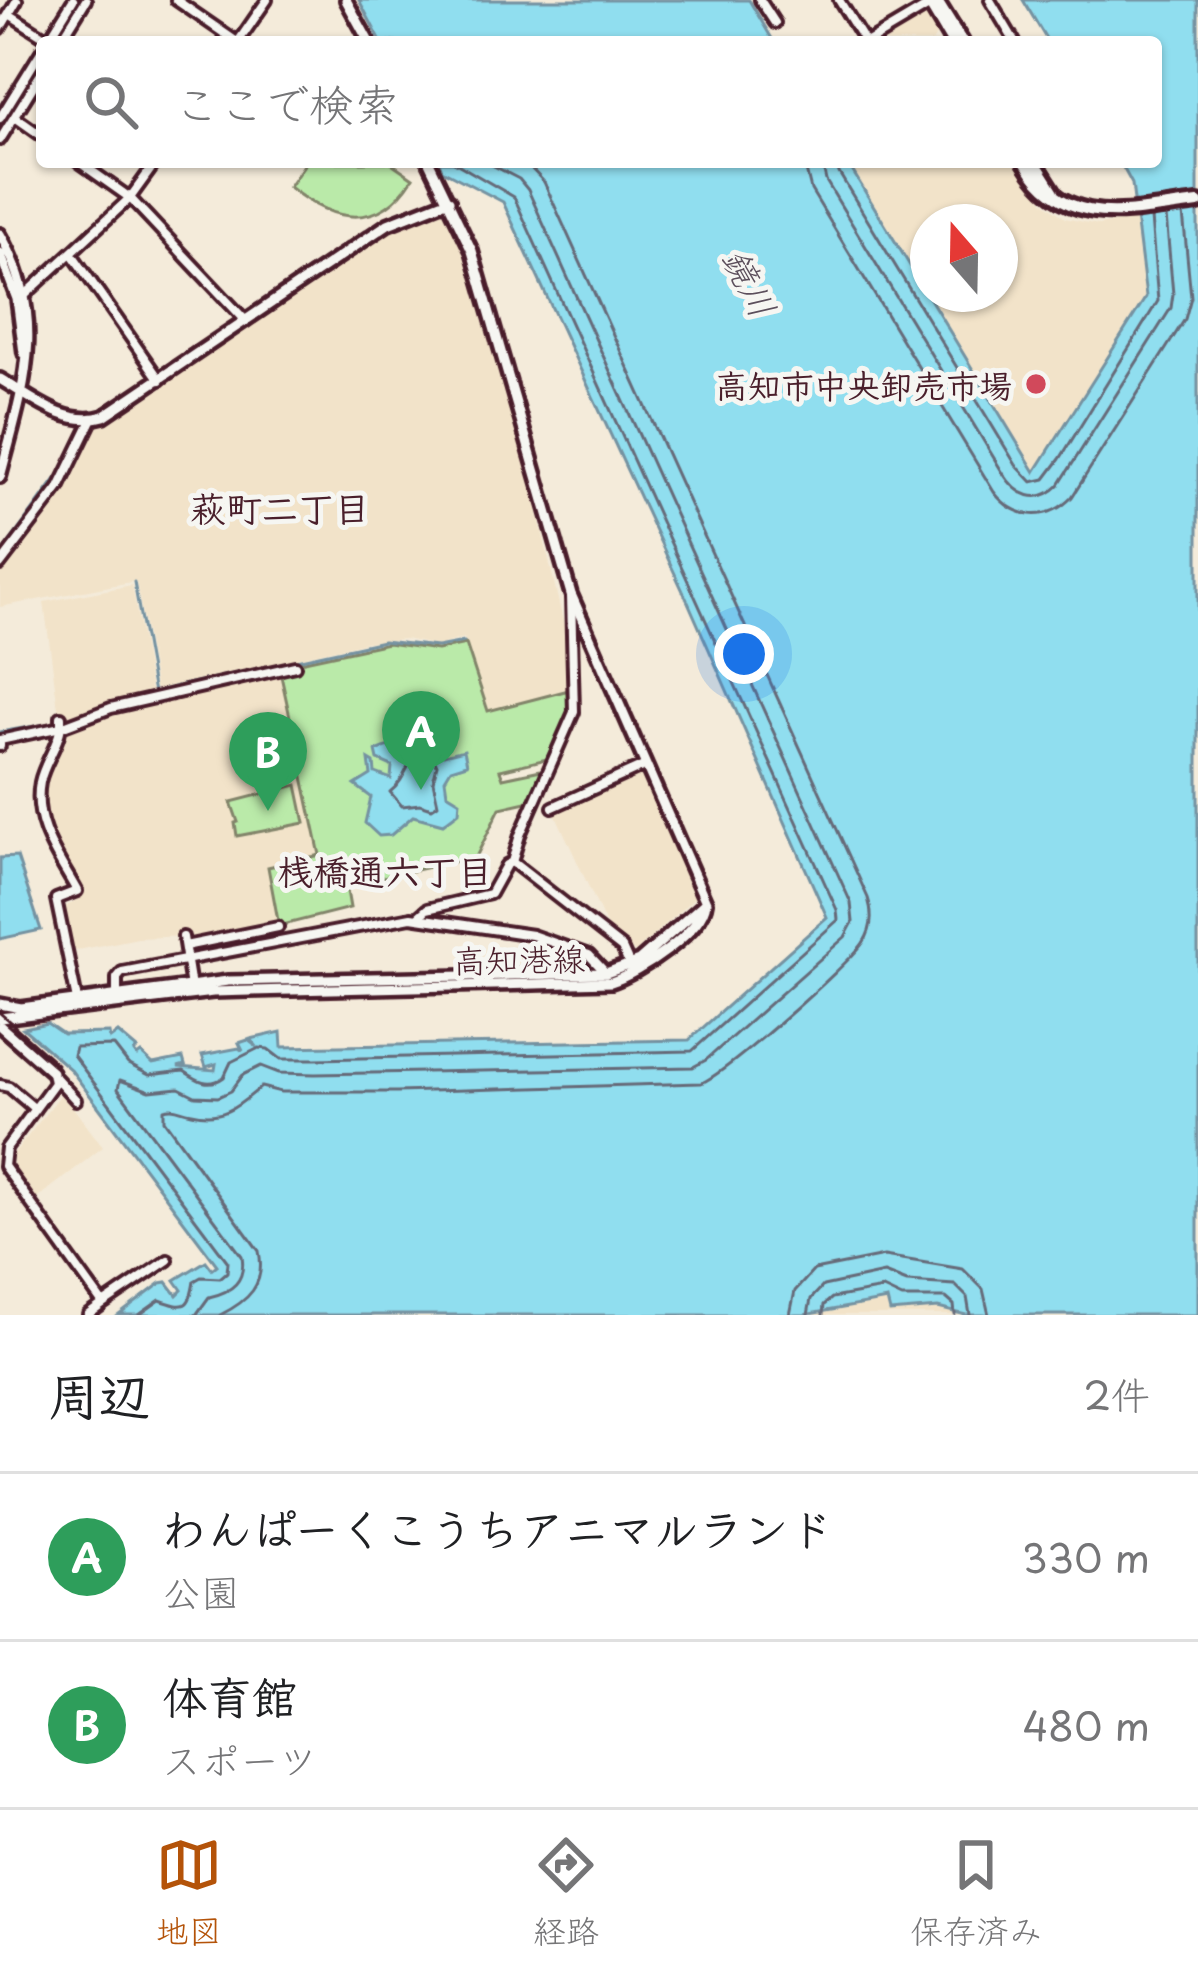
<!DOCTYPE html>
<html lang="ja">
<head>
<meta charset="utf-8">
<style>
	:root { --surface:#fff; --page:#f6f6f6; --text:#202124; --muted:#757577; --line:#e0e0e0; --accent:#b45309 }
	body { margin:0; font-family:"Playpen Sans","Klee One",sans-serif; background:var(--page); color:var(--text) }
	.compass { position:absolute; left:910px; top:204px; width:108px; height:108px; border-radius:50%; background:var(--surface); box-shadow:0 3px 9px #0004; rotate:340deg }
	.you { position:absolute; left:744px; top:654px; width:42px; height:42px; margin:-30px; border:9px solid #fff; border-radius:50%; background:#1a73e8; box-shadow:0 0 0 18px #1a73e833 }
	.badge { display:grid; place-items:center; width:78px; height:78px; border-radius:50%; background:var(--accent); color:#fff; font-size:39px; font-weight:700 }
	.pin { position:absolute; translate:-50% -99px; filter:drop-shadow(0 3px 6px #0008) }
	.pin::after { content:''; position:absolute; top:63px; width:42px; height:36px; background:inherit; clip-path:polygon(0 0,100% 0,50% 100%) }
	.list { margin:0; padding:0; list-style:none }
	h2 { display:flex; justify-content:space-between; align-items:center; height:156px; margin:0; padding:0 48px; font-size:51px }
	h2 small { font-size:39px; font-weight:400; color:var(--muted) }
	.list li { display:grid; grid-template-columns:78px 1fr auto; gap:36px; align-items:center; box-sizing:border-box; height:168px; padding:0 48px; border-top:3px solid var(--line) }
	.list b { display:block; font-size:45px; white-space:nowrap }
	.list p { margin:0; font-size:39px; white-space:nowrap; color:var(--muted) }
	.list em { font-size:39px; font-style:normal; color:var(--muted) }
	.icon { flex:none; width:66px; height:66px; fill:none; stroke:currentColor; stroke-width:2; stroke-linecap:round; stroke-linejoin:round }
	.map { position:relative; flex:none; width:1198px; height:1315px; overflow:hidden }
	.search { position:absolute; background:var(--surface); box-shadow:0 3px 9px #0004; left:36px; right:36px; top:36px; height:132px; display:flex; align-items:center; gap:30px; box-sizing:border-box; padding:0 42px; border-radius:12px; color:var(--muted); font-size:45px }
	.sheet { height:492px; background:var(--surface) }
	nav { display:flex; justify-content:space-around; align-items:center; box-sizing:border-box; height:168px; border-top:3px solid var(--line); background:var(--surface); font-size:33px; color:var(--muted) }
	nav a { display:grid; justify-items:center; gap:6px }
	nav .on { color:var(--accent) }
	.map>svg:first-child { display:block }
	.built { fill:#f2e3c9; fill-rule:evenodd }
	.green { fill:#baeaa9; stroke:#82846a; stroke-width:3 }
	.water { fill:#90deef; stroke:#7492a1; stroke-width:3 }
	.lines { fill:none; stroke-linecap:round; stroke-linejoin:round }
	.shore { stroke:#666b79; stroke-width:3 }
	.stream { stroke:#7492a1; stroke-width:3 }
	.street-casing { stroke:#4a1f2b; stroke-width:16 }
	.secondary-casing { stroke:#4a1f2b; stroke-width:18 }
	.primary-casing { stroke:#4a1f2b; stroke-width:20 }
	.street { stroke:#f6f6f2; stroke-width:8 }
	.secondary { stroke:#f6f6f2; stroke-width:9 }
	.primary { stroke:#f6f6f2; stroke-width:10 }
	.tram { stroke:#4a1f2b; stroke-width:3 }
	.poi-dot { fill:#d1495b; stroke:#f6f6f2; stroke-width:4.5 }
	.labels { text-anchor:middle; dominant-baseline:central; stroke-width:10; stroke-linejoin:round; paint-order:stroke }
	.poi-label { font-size:33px; font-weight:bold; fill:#4a1f2b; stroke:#f6f6f2; text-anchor:end }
	.street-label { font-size:33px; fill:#4a1f2b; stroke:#f6f6f2 }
	.water-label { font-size:36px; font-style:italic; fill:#5c4f5c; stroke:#f6f6f2 }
	.neighbourhood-label { font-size:36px; font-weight:bold; fill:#4a1f2b; stroke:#f6f6f2 }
</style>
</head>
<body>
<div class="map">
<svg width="1198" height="1315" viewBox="0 0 1198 1315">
	<rect width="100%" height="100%" fill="#f4ebda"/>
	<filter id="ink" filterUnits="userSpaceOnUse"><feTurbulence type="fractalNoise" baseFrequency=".00833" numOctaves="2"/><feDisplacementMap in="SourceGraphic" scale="24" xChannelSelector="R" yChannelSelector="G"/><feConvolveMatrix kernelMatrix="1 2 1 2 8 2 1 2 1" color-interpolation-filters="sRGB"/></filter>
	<g filter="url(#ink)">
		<!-- built -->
		<path class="built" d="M921,15L928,16L938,32L932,42H877Z
			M848,162H1017L1044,202L1065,218L1098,225L1136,220L1146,296L1035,471ZM928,222H1000V294H928Z
			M442,207L462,249L533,492L566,634L569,690L489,710L464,638L437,646L405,639L367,642L156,690L136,581L0,607V568L67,480L94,423L128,407L388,228Z
			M132,585L151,691L110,701L71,716H59L44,602Z
			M280,671L320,856L279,926L190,944L188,936L138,938L73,951L64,908L81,897L54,849L42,792L64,729L112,709Z
			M640,773L696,896L635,952L609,931L554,811Z
			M62,1093L103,1147L34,1201L16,1177L12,1156Z
			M888,1300L890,1312L938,1308L966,1315H804Z"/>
		<!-- green -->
		<path class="green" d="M306,162H390L413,178C379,232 334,223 289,187Z
			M388,643L437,650L466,644L488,711L569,690C572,713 564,743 547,759L500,770L503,778L541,770L544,773L531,801L500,808L476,857L346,885L350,908L279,926L268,867L320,855L280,671L295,663Z
			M297,785L305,823L237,836L235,823L238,822L231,802Z"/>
		<!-- water -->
		<path class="water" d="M359,0H749L774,42H381Z
			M1023,0H1198V1315H966L938,1308L890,1312L887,1300L804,1315H119L161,1283L167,1282L177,1295L182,1290L175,1280L206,1261L212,1269L217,1265L71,1070L23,1028L47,1023L63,1034L109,1033L110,1039L118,1033L137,1049L134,1052L137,1056L141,1053L153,1064L183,1058L185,1065L178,1067L215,1070L216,1064L206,1067L202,1055L239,1048L243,1051L239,1043L248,1040L257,1047L251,1039L281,1032L282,1047L689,1040L827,917L688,602L503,202L442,170L439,162H847L1035,472L1146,297L1132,184L1120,162H1156V42H1048Z
			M413,730L439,734L444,755L464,750L467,764L451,769L445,779L447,793L460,801L459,812L443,824L413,816L391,835L379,836L365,823L371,797L355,785L371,775L369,760L374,763L375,773L391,779L392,766L378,760L376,751L389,746L394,754L401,755L404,737Z
			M17,857L41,930L0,939V858Z"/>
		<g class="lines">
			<!-- shore -->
			<path class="shore" d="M804,162L811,190L994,492C1015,520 1048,522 1072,497L1185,319L1191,297L1183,213
				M822,162L826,181L1003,473C1017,496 1038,506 1059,485L1171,308L1173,294L1166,216
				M837,162L839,173L1016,465L1032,482L1045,479L1060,459L1158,301L1151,218
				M423,745L429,748L437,765L433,781L438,804L432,808L420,804L402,806L390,792C407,779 408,758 423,745Z
				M139,1315L160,1300C185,1309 190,1309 194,1281L201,1277L220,1278L227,1272L228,1262L73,1055L75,1047L114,1046L128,1064L149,1075L184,1071C197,1080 209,1088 224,1077L231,1062L259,1048L268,1049L281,1059H315L692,1051L838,920L837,910L514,197L454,162
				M196,1315L209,1297C232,1292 246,1281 242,1256L118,1089L120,1080L150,1091L179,1088L195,1096L218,1097L231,1091L243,1075L261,1066L279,1073L315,1074L693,1067L706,1060L845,937L853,922L851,903L528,190L519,179L486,162
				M220,1315C248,1301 266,1285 259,1251L164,1120V1109C176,1106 179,1111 192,1113C224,1121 239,1105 261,1087L281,1092H397L701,1083C725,1074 847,966 863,943C873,929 873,914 868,898L544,182L525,162
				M790,1315L795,1291L814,1270L884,1256L963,1269L983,1289L989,1315
				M808,1315L811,1299L823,1286L884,1273L907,1282L955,1285L967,1297L970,1315
				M823,1315L824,1305L832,1298L883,1289L902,1298H946L954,1305L955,1315"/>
			<!-- stream -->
			<path class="stream" d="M0,555L61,472L83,427
				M134,582L154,693
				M0,732L64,721L112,703L173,687L383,641L437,647L464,642"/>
			<!-- street casing -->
			<g class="street-casing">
				<path id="street" d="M176,0L237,42
					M760,0L775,23
					M839,0L865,42
					M990,0L1015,42
					M9,14L48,39
					M0,29L17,0
					M47,42L73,0
					M60,42L86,0
					M238,42L267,0
					M868,42L932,4
					M15,117L42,136
					M0,118L42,50
					M0,140L42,72
					M79,162L130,198L246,321
					M72,254L160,380
					M23,297L130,198L156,162
					M0,565L59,488L92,420
					M571,596L574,712L520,835L512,862L622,948L631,968
					M0,746V740L61,727V717
					M553,807L646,765
					M419,916L427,909L490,894L506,865L512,862
					M183,937L191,987
					M185,946L278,927
					M117,994V978L122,972L411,917L532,935L589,955L606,973
					M77,1000L56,899L77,891C59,858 32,824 40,782C44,763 57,748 61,727L111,708L295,666
					M52,1072L54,1083L6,1148L4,1166L103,1304L88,1315
					M56,1078L76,1100
					M0,1085L9,1087L35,1109
					M103,1304L168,1260"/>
			</g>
			<!-- secondary casing -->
			<g class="secondary-casing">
				<path id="secondary" d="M346,0L369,42
					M429,162L472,251L571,594L706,902
					M0,234C49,319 23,389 0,477
					M0,253L17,299L24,353
					M0,379C31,397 66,428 104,416L388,224L449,200
					M0,1004L21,1008L228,981L606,973L639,961L706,902
					M0,1018L213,992L611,982C638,974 703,931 706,902
					M0,1026L52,1072"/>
			</g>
			<!-- primary casing -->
			<g class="primary-casing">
				<path id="primary" d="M927,0L952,42
					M936,0L962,42
					M1025,162C1067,232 1129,211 1198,203
					M1035,162L1054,192"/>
			</g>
			<!-- street -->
			<use href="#street" class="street"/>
			<!-- secondary -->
			<use href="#secondary" class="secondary"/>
			<!-- primary -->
			<use href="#primary" class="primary"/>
			<!-- tram -->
			<path class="tram" d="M0,1013L57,1064"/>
		</g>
	</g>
	<!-- markers -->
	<circle class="poi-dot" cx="1036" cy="384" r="12"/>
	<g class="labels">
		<!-- poi labels -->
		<g class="poi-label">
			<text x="1012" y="384">高知市中央卸売市場</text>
		</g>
		<!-- street labels -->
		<g class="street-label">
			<text transform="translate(519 958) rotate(-1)">高知港線</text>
		</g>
		<!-- water labels -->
		<g class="water-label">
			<text transform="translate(751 282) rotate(63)">鏡川</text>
		</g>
		<!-- neighbourhood labels -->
		<g class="neighbourhood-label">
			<text x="280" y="507">萩町二丁目</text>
			<text x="385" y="870">桟橋通六丁目</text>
		</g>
	</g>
</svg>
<svg class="compass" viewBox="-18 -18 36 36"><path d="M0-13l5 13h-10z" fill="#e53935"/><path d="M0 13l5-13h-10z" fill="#757577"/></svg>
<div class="you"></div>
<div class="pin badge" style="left:421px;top:790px;background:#2e9e5b">A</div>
<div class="pin badge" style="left:268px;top:811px;background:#2e9e5b">B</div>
<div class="search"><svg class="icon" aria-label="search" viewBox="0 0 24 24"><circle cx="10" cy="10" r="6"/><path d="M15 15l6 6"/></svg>ここで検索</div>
</div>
<section class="sheet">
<h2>周辺<small>2件</small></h2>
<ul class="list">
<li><span class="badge" style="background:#2e9e5b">A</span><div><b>わんぱーくこうちアニマルランド</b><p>公園</p></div><em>330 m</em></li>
<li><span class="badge" style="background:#2e9e5b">B</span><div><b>体育館</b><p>スポーツ</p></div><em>480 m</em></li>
</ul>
</section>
<nav>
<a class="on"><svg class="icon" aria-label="map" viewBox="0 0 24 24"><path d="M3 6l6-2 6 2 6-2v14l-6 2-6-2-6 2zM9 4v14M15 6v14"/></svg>地図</a>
<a><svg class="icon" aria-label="directions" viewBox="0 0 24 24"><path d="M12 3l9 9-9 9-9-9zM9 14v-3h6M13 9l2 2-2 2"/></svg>経路</a>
<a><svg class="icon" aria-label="saved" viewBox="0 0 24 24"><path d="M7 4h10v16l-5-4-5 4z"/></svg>保存済み</a>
</nav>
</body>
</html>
